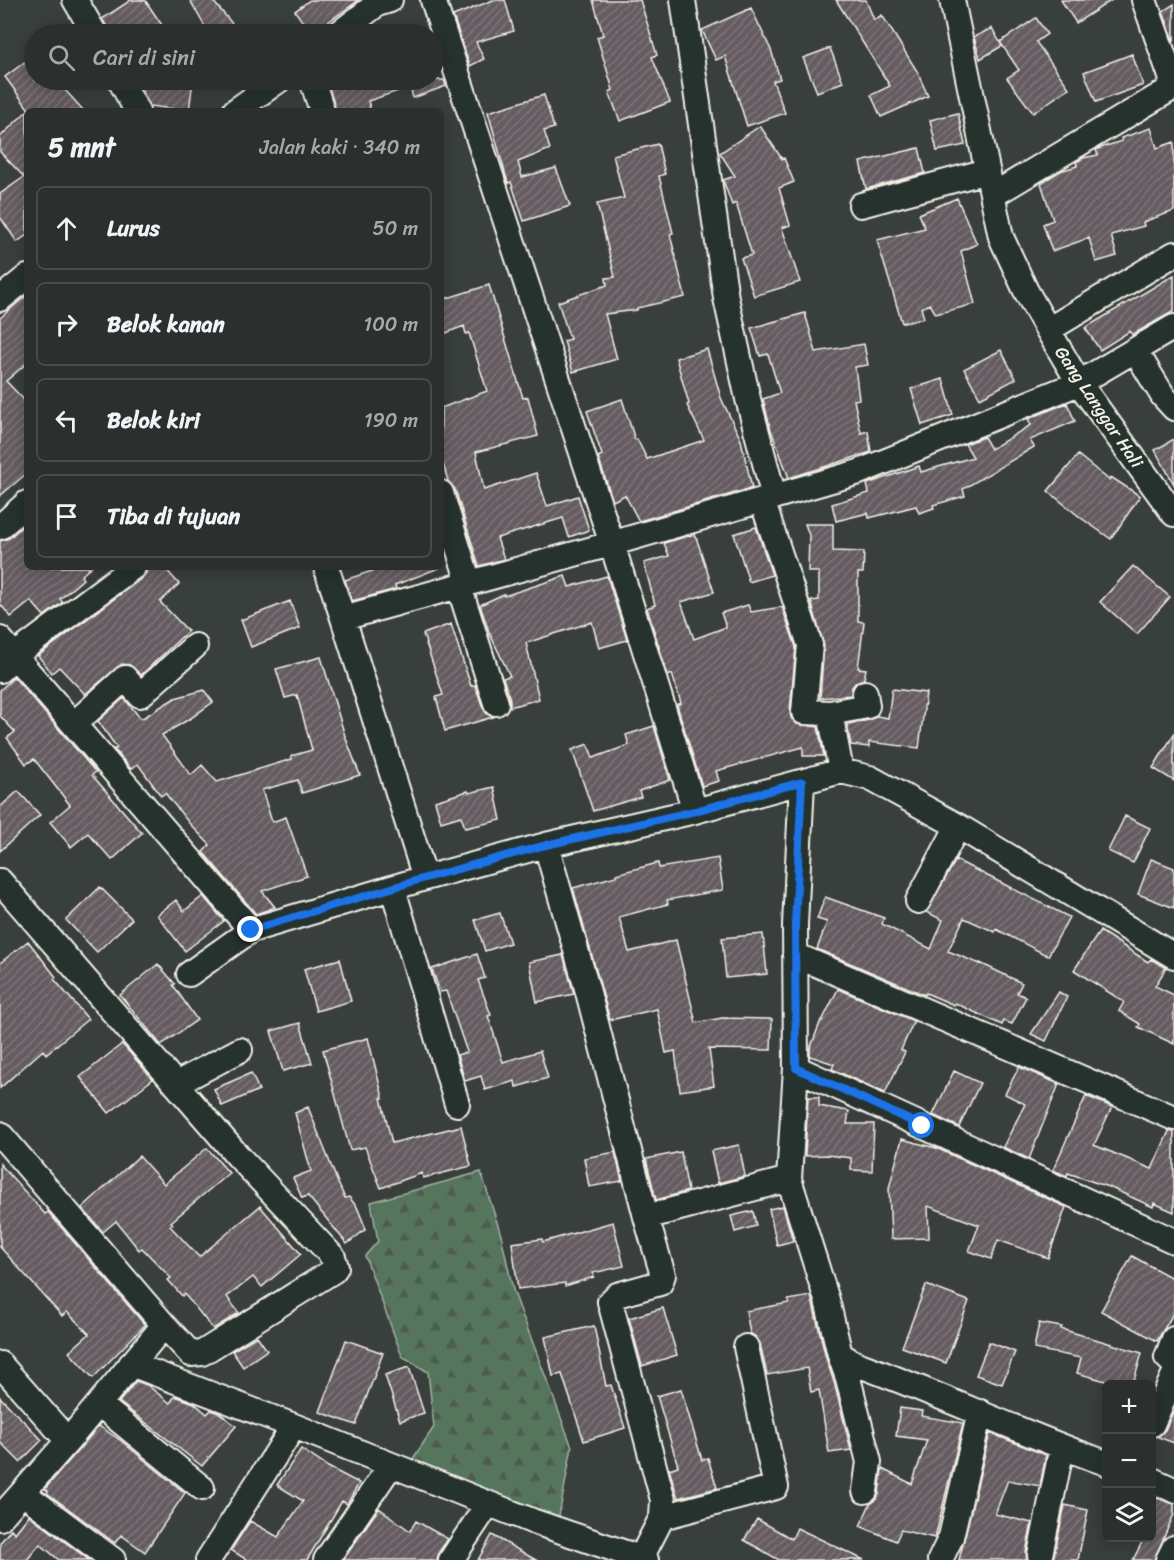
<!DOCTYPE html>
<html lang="id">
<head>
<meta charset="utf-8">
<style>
	:root { --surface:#2b2f2e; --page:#333736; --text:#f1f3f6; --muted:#a6a9aa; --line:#474a4a }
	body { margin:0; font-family:Sriracha,sans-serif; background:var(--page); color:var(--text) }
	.controls { position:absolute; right:18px; bottom:18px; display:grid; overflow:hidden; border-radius:9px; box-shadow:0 3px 15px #0003 }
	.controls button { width:54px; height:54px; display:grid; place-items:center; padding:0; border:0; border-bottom:2px solid var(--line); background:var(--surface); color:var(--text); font:30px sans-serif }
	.stop { position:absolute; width:18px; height:18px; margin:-14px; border:4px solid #1a73e8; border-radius:50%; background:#fff }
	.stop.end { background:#1a73e8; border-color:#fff; box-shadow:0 2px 6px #0008 }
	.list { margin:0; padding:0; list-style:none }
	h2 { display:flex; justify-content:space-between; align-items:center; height:78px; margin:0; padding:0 24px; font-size:26px }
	h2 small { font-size:20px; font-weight:400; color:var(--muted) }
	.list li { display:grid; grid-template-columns:39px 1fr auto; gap:18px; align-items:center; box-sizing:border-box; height:84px; margin:0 12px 12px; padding:0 12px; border:2px solid var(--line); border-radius:9px }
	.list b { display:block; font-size:22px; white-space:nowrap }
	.list em { font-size:20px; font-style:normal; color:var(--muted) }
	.icon { flex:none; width:33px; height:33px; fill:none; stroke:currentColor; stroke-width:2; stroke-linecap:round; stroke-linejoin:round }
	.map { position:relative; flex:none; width:1174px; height:1560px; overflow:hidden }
	.search { position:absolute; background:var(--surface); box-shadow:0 3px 15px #0003; left:24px; top:24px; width:420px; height:66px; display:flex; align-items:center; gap:15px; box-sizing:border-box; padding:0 21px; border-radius:33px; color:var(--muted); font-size:22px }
	.panel { position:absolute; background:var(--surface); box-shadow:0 3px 15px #0003; left:24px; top:108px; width:420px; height:462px; border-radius:9px }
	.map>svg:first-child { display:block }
	.forest { fill:url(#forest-firs); stroke:#a4b2a2; stroke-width:1.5 }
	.building { fill:url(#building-hatch); stroke:#f4f1e8; stroke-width:1.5 }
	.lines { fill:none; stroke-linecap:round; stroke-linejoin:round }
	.minor-casing { stroke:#f4f1e8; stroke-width:28 }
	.minor { stroke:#26332d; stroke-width:24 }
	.route { stroke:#1a73e8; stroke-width:8 }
	.labels { text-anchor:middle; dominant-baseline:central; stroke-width:5; stroke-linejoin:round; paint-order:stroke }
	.street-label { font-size:18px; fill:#f4f1e8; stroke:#26332d }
</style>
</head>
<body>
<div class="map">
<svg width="1174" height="1560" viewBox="0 0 1174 1560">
	<defs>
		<pattern id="forest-firs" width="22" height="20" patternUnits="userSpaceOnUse" patternTransform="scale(1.5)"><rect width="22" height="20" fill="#55745d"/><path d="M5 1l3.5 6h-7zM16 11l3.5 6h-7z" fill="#4e5c50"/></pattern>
		<pattern id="building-hatch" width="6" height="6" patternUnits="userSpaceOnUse" patternTransform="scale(1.5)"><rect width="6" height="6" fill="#655c62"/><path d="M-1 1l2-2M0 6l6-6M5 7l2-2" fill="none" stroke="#7c7478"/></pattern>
	</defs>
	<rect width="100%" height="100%" fill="#393f3d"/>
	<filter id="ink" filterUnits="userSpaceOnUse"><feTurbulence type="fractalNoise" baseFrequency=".0167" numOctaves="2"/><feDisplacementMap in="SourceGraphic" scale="12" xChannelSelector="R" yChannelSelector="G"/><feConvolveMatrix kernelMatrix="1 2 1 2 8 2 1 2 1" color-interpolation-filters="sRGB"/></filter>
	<g filter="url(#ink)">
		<!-- forest -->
		<path class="forest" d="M481,1172L501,1235L513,1290L572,1447L558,1521L412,1460L434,1427L428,1372L402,1356L365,1256L378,1241L371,1202Z"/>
		<!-- building -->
		<path class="building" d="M131,0H145L168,34H112L102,19Z
			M190,0H212L241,34H209Z
			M310,0H359L311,34L295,11Z
			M493,0H505L514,31L476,42L484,59L470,66L453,16Z
			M593,0H640L657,55L652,57L670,102L620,121L609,92L613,90L597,37L603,35Z
			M836,0H866L874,20L882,15L917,71L928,96L881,117L871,95L890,86Z
			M1061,0H1112L1076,23Z
			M1174,4V42L1163,11Z
			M751,8L771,50L780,79L773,81L785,113L747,126L725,56L716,60L702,30Z
			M1036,18L1047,34L1036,42L1069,88L1033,113L1007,78L1019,70L1000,42Z
			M992,28L1002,46L980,59L974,37Z
			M830,48L843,82L817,92L803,58Z
			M1132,54L1143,85L1096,102L1084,72Z
			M34,55V80H56L84,111H30L5,77Z
			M140,80H193L189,111L150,106L139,85Z
			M327,80H444L446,86L413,98L410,87L368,101L371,111H336Z
			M544,95L554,128L544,131L550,149L518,162L522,177L556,168L570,206L524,221L511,182L508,183L488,112Z
			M27,111V235L17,242L0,217V194L24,177L0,152V137Z
			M958,113L965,145L937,151L930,120Z
			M760,126L782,159L784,158L794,182L779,188L790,225L782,228L800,282L754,296L741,258L752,255L736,203L732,205L723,180L735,176L720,153Z
			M1151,128L1157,148L1174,142V211L1143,222L1144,226L1111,235L1117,256L1096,262L1089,238L1052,251L1043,224L1053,220L1041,183L1060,171L1077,166L1076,162L1083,158L1098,155L1096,150L1100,148L1122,141L1121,138Z
			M658,144L665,174L659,176L673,233L670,234L685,297L637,308V310L605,314L617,359L573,372L564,341L570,339L558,302L607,285L606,278L615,277L597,204L624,198L613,155Z
			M919,148L925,173L866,189L860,162Z
			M957,198L977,244L961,251L975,304L936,314L930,304L921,308L924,318L902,323L877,240L925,228L919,214Z
			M1174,275V311L1132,335L1130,331L1100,350L1085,328Z
			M489,285L523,398L528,397L538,436L476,452L484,490L536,473L547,506L578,496L589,530L569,537L563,518L497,538L504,559L479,566L455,489L448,481L441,457V408L487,391L469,333L466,334L464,326L441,335V300Z
			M27,295V363L6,381L27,403V473L0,496V318Z
			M805,313L816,352L864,344L868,365L855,367L859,399L854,400L861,433L868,431L871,452L789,478L770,427L763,399L780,393L768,354L760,356L751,328Z
			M707,349L721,398L741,440L752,488L639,521L625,495L613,501L598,457L602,455L587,411L622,399L635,440L637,439L647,459L704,440L687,405L689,404L676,358Z
			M1001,350L1016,379L980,398L964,369Z
			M943,379L953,415L922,425L911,389Z
			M1067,403L1075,421L1030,440L1034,447L963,489L965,496L933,505L934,508L919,513L916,506L869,518L868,513L836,521L832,504L869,493L867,484L919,466L921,472L973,457L965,444L984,437L991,449L1031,425L1028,419Z
			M1174,439V484L1155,450Z
			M1078,455L1109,480L1111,477L1140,496L1111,539L1081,518L1048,491Z
			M27,522V567H91L81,576L83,579L60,599L63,602L44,616L31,601L11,617L0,604V541L9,538Z
			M805,524H833V551L864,552L863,573H858V621L864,622L858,668L866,669L864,679L856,682L852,687L851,695L820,698L824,646L811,601L819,600V572H808L809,535Z
			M756,527L772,575L749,582L734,534Z
			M695,534L714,592L681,602L694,639L726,627L721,613L748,605L751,612L782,607L796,647L790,711L791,718L797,724L818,727L824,756H803V747L716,771L719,781L702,786L677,705L681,703L672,674L668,676L647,608L655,605L644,563L669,556L664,543Z
			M1133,566L1170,597L1137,634L1100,602Z
			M147,567H164L179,584L160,602L188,631L141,675L130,665L122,664L85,694L59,667L52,673L38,656L142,578L146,573Z
			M384,567H439V568L395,585L396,589L352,601L345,580Z
			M565,576L569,587L607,576L627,640L599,648L592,622L526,643L539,699L510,707V699L503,678L510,676L489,632L480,605L504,594V596Z
			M290,601L300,628L251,647L241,620Z
			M451,624L471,686L475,685L483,708L487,714L493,717L445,731L436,697L443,695L423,634Z
			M321,657L345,736L360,775L302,793L298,780L262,790L272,822L286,817L307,876L262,891L275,907L256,914L203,852L210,845L189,823L165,793L161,796L138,764L131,769L114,749L117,748L98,721L124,698L141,719L175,698L204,690L213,702L191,718L162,735L191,775L202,765L217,782L292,759L291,756L312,750L297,695L285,698L276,669Z
			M14,677L93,769L96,772L92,775L142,833L112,860L88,833L71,847L50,822L70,805L34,759L26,764L7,738L15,732L0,716V690Z
			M892,689L926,693L919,748L869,742V747L851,745L847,724L870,720L877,716L888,718Z
			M654,726L670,780L639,791L641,797L593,811L572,750L588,744L593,758L629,745L626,735Z
			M1174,734V781L1153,768Z
			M494,787L501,820L465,828L461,816L441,822L435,801L468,791L469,793Z
			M18,791L40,815L0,851V807Z
			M1125,816L1150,828L1133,863L1108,851Z
			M718,858L723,890L667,900L668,904L619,917L629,952L676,940L696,1023L722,1018L772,1019L771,1050L709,1049L714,1086L680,1091L675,1051L666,1053L657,1009L610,1020L573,888L616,876V874L658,863L659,868Z
			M1151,859L1174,868V908L1138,894Z
			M956,860L1069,917L1048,956L996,929L995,932L964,918L948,951L980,964V963L1022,983L1017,993L1026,997L1012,1024L1004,1021L1002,1025L955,1003L954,1005L926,993L925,995L817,949L827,922L817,919L825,897L884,918L882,924L931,949L943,920L926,912Z
			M100,887L132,919L97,952L66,920Z
			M203,896L224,921L185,951L157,915L176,900L184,911Z
			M500,913L510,943L485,951L475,920Z
			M1100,931L1148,962L1151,959L1166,968L1155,986L1174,995V1044L1138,1027L1140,1024L1119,1011L1124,1002L1074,970Z
			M763,934L767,974L726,978L722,938Z
			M28,941L56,977L54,979L88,1019L46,1054L43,1050L0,1088V963Z
			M477,954L485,978L478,980L491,1015L488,1016L503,1062L540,1051L548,1078L516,1087L515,1081L485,1090L481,1076L465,1081L457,1055L467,1052L446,991L440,992L432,969Z
			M563,955L574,994L537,1002L529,962Z
			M340,959L351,1001L316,1011L304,969Z
			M158,964L175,984L173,985L197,1020L161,1045L120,995Z
			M838,989L914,1021L901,1050L905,1052L885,1093L832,1069L834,1064L810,1056V1049L821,1020L822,1021Z
			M1059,992L1067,997L1046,1041L1031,1034Z
			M300,1023L312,1063L283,1071L271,1031Z
			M368,1038L383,1098H381L392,1143L461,1126L471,1166L423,1178L422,1173L381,1188L365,1147L350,1150L323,1050Z
			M122,1044L153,1079L109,1113L80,1077Z
			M1019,1067L1059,1084L1029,1159L1003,1147L1025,1104L1005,1094Z
			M954,1071L980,1083L959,1127L933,1115Z
			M251,1073L259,1090L222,1106L214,1089Z
			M1086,1096L1112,1107L1094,1145L1152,1169L1169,1131L1174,1132V1212L1154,1203L1153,1207L1111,1188L1068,1173L1067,1176L1053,1170Z
			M808,1097H819V1106L849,1111L847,1124H874L872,1171L851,1170V1158L827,1155L805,1156Z
			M308,1107L338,1183L345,1198L349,1197L357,1207L366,1229L347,1244L308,1196L302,1198L293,1178L311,1171L295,1113Z
			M902,1139L936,1148L1066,1207L1048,1258L998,1240L991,1259L969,1251L979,1225L928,1206L929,1238L891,1239L889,1188Z
			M739,1145L745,1176L718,1183L711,1151Z
			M207,1148L229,1173L171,1222L173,1224L170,1226L199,1257L260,1206L301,1254L262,1287L253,1277L227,1297L239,1313L213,1329L192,1303L184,1294L182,1296L168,1280L171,1278L142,1248L139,1250L116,1221L103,1232L82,1208L139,1156L164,1184Z
			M615,1152L622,1181L589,1187L584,1158Z
			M681,1152L688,1191L656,1200L646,1159Z
			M0,1164L45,1214L48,1212L145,1325L93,1378L69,1352L89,1334L67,1312L62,1316L0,1247Z
			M783,1206L793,1241L777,1245L769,1209Z
			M753,1211L756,1226L735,1232L731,1216Z
			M613,1222L624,1266L593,1273L594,1277L565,1286V1283L518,1289L512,1243L542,1239L543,1242Z
			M1132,1256L1174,1279V1312L1157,1341L1101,1311Z
			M926,1285L969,1301L946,1363L902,1347Z
			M811,1296L826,1358L834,1382L851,1450L829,1453L819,1390L811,1392L807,1368L767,1375L760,1343L756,1337L750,1333L746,1311L789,1303L788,1300Z
			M663,1308L677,1355L642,1366L629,1318Z
			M1039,1323L1062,1327L1061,1329L1142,1353L1133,1384H1116L1077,1373L1081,1358L1034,1349Z
			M594,1326L606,1386L611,1385L625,1428L584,1441L562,1374L553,1376L545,1337Z
			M257,1336L267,1350L243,1367L232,1351Z
			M346,1340L383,1353L356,1425L320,1412Z
			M989,1342L1015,1352L1002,1384L976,1375Z
			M409,1367L424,1413L400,1421L385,1375Z
			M136,1381L147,1385L170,1403L175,1396L194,1403L207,1414L211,1410L221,1414L236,1426L202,1466L119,1402Z
			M681,1389L702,1460L708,1458L717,1488L678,1498L669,1469L678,1466L657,1396Z
			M0,1397L42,1440L20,1462L0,1442Z
			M900,1408L922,1411L921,1416L963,1423L935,1538L901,1530L896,1541L860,1526L870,1504L876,1500L879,1494L882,1469L912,1484L927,1440L896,1436Z
			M1174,1410V1443L1158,1437L1165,1430Z
			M99,1426L120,1440L185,1493L145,1552L121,1535L115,1543L47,1493L48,1491L45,1489Z
			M990,1433L1046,1455L1040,1486L1008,1480L995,1514L1032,1523L1026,1552L1027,1560H959Z
			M301,1449L328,1467L359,1483L347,1504L342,1501L307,1560H247L231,1550L250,1521L278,1537L303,1501L277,1485Z
			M1157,1498L1174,1504V1514L1154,1560H1133L1144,1538H1152V1509Z
			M1065,1505L1088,1510L1078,1560H1053Z
			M379,1508L410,1531L416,1521L448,1539L439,1552L437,1560H343Z
			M29,1515L89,1560H59L40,1544L27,1560H0V1543L11,1529L15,1533Z
			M757,1519L792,1539L797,1528L864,1560H779L744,1540Z
			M492,1535L536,1560H478Z"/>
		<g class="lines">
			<!-- minor casing -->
			<g class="minor-casing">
				<path id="minor" d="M75,0L95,34
					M433,0L612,544L695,811
					M683,0L726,298L748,399L774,497
					M952,0L1001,237L1026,291L1048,330
					M1144,0L1174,85
					M338,34L377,4L390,0
					M120,80L137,111
					M312,80L322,111
					M235,111L279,80
					M993,195L1174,87
					M861,205L987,171
					M1174,254L1048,330L1079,383L1174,514
					M0,299L27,277
					M1135,350L1163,396L1174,408
					M441,493L469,583
					M762,500L810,645L804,712L830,713
					M0,527L27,503
					M326,567L343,618
					M459,586L496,703
					M0,639L251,930
					M0,670L14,656L133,567
					M74,724L125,678L140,695L195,646
					M841,771L830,713L867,706L865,693
					M802,782L795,925L796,1068L1174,1241
					M546,845L588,992L646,1217L663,1275L660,1283L617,1295L610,1302L663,1500L662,1517L641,1558
					M425,878L343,618L607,545L859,472L1079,383L1174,327
					M0,881L238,1156L333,1257L336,1267L333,1271L202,1353L191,1354L164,1325L0,1134
					M393,889L457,1104
					M918,901L958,826
					M795,955L1174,1118
					M189,974L251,930L425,878L546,845L695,811L841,771L870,778L958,826L1174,956
					M176,1084L240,1050
					M789,1179L827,1300L840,1355
					M646,1217L789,1179L796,1068
					M1174,1339L1167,1357L1174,1364
					M0,1364L68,1441
					M131,1364L294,1426L532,1521L646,1560
					M99,1404L202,1488
					M1152,1424L1174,1375
					M1152,1480L1174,1490
					M865,1491L869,1462L848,1378L840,1355L854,1363C940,1394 1021,1433 1106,1463
					M23,1493L113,1560
					M662,1517L776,1487L746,1347
					M0,1518L68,1441L164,1325
					M1040,1555L1062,1447
					M208,1560L294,1426
					M326,1560L391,1465
					M451,1560L488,1504
					M940,1560L951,1537L980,1412
					M1168,1560L1174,1548"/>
			</g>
			<!-- minor -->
			<use href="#minor" class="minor"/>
		</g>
	</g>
	<g class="lines" filter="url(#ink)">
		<!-- route -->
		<path class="route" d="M251,930L425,878L546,845L695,811L802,782L795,925L796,1068L922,1126"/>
	</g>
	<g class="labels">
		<!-- street labels -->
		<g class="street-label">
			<text transform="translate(1099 407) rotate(56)">Gang Langgar Hali</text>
		</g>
	</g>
</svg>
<div class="controls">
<button>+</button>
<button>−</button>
<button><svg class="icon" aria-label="layers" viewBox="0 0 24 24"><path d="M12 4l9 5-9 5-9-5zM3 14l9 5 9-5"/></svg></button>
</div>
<div class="stop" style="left:922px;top:1126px"></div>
<div class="stop end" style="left:251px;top:930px"></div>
<div class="search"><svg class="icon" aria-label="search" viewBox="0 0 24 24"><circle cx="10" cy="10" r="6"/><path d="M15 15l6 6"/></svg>Cari di sini</div>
<section class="panel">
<h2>5 mnt<small>Jalan kaki · 340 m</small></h2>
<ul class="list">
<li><svg class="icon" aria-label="ahead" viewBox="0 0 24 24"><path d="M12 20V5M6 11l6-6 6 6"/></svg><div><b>Lurus</b></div><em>50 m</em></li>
<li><svg class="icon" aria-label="right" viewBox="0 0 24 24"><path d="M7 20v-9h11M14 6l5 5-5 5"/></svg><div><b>Belok kanan</b></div><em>100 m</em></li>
<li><svg class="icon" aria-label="left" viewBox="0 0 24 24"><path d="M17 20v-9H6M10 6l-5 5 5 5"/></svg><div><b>Belok kiri</b></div><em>190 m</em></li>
<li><svg class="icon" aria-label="arrive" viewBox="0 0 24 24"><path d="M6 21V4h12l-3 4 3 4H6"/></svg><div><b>Tiba di tujuan</b></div></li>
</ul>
</section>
</div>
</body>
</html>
